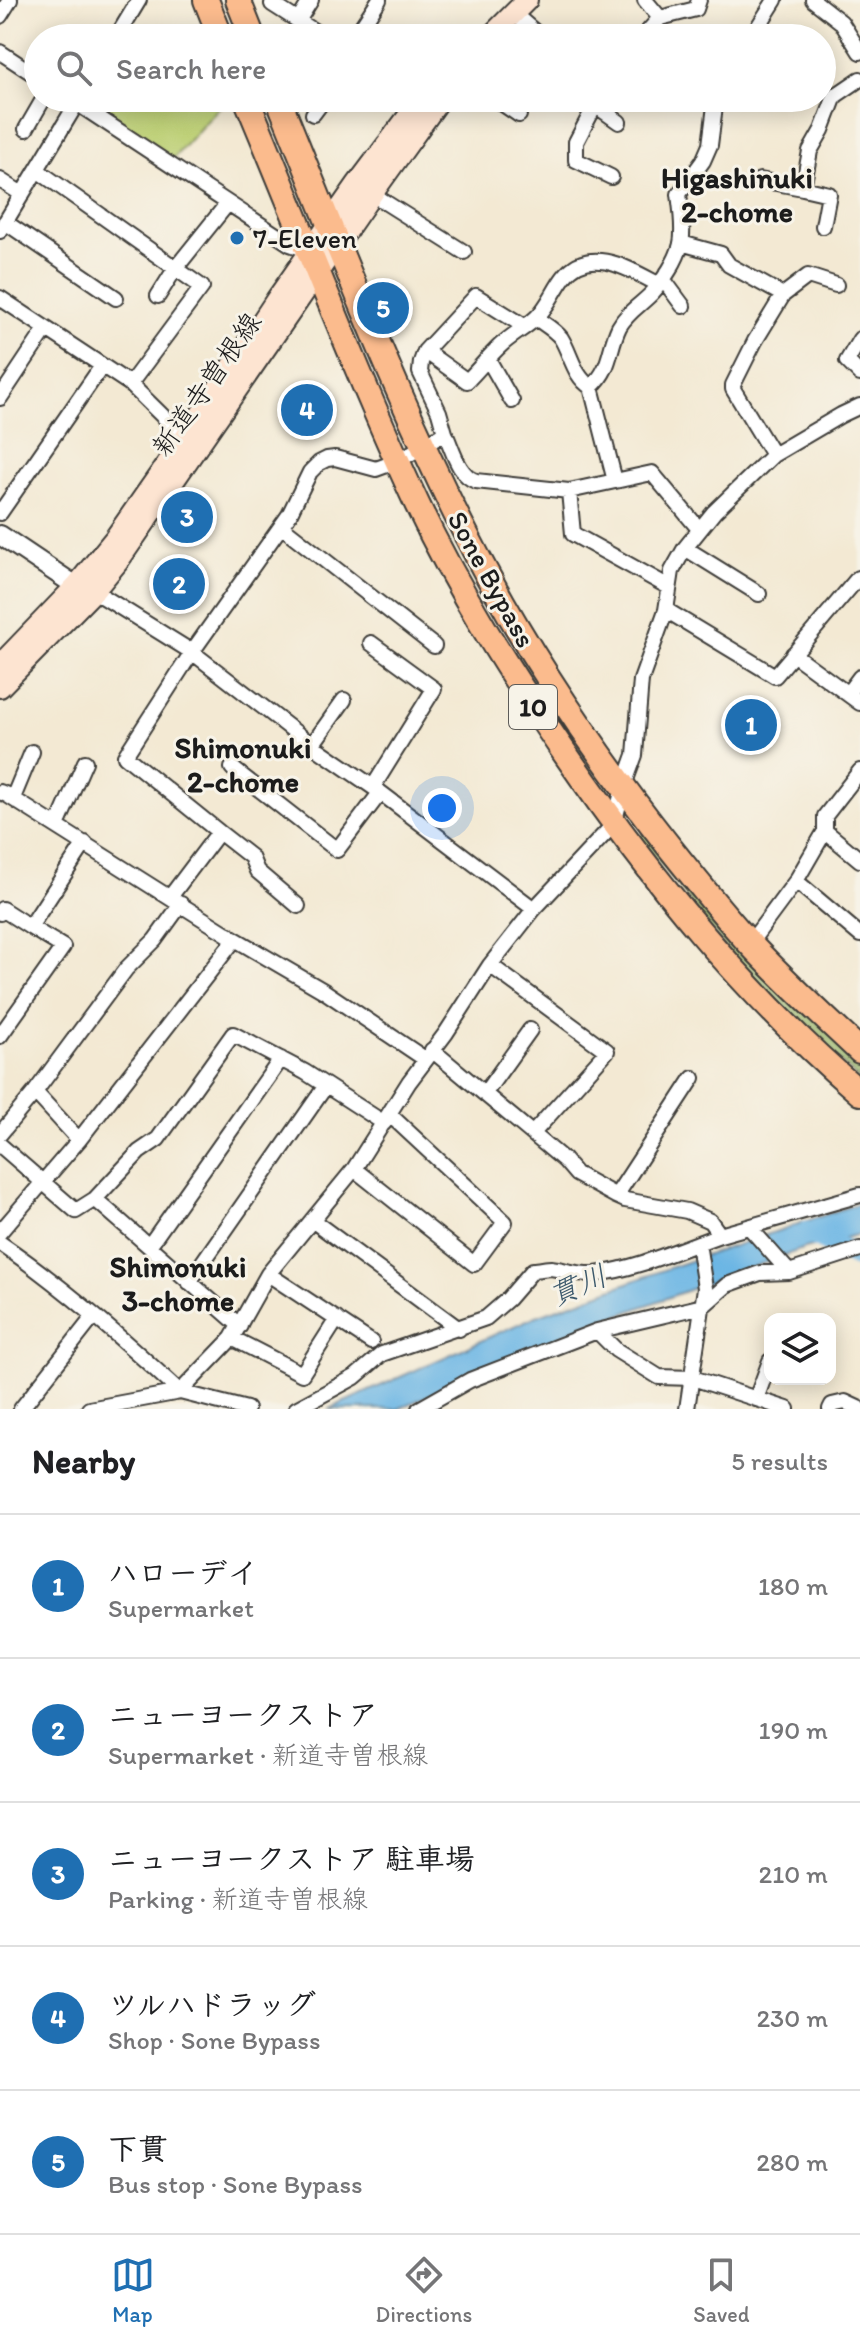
<!DOCTYPE html>
<html lang="en">
<head>
<meta charset="utf-8">
<style>
	:root { --surface:#fff; --page:#f6f6f6; --text:#202124; --muted:#757577; --line:#e0e0e0; --accent:#1f6fb2 }
	body { margin:0; font-family:Itim,"Klee One",sans-serif; background:var(--page); color:var(--text) }
	.controls { position:absolute; right:24px; bottom:24px; display:grid; overflow:hidden; border-radius:16px; box-shadow:0 4px 20px #0003 }
	.controls button { width:72px; height:72px; display:grid; place-items:center; padding:0; border:0; border-bottom:2px solid var(--line); background:var(--surface); color:var(--text); font:40px sans-serif }
	.you { position:absolute; left:442px; top:808px; width:28px; height:28px; margin:-20px; border:6px solid #fff; border-radius:50%; background:#1a73e8; box-shadow:0 0 0 12px #1a73e833 }
	.badge { display:grid; place-items:center; width:52px; height:52px; border-radius:50%; background:var(--accent); color:#fff; font-size:26px; font-weight:700 }
	.pin { position:absolute; translate:-50% -50%; border:4px solid #fff; box-shadow:0 2px 8px #0006 }
	.list { margin:0; padding:0; list-style:none }
	h2 { display:flex; justify-content:space-between; align-items:center; height:104px; margin:0; padding:0 32px; font-size:34px }
	h2 small { font-size:26px; font-weight:400; color:var(--muted) }
	.list li { display:grid; grid-template-columns:52px 1fr auto; gap:24px; align-items:center; box-sizing:border-box; height:144px; padding:0 32px; border-top:2px solid var(--line) }
	.list b { display:block; font-size:30px; white-space:nowrap }
	.list p { margin:0; font-size:26px; white-space:nowrap; color:var(--muted) }
	.list em { font-size:26px; font-style:normal; color:var(--muted) }
	.icon { flex:none; width:44px; height:44px; fill:none; stroke:currentColor; stroke-width:2; stroke-linecap:round; stroke-linejoin:round }
	.map { position:relative; flex:none; width:860px; height:1409px; overflow:hidden }
	.search { position:absolute; background:var(--surface); box-shadow:0 4px 20px #0003; left:24px; right:24px; top:24px; height:88px; display:flex; align-items:center; gap:20px; box-sizing:border-box; padding:0 28px; border-radius:44px; color:var(--muted); font-size:30px }
	.sheet { height:824px; background:var(--surface) }
	nav { display:flex; justify-content:space-around; align-items:center; box-sizing:border-box; height:112px; border-top:2px solid var(--line); background:var(--surface); font-size:22px; color:var(--muted) }
	nav a { display:grid; justify-items:center; gap:4px }
	nav .on { color:var(--accent) }
	.map>svg:first-child { display:block }
	.green { fill:#bccf73; stroke:#6c7648; stroke-width:2 }
	.forest { fill:#95b265; stroke:#586740; stroke-width:2 }
	.water { fill:#6bb5e4; stroke:#446880; stroke-width:2 }
	.lines { fill:none; stroke-linecap:round; stroke-linejoin:round }
	.river { stroke:#6bb5e4; stroke-width:22 }
	.minor-casing { stroke:#3c3b37; stroke-width:18 }
	.tertiary-casing { stroke:#3c3b37; stroke-width:22 }
	.secondary-casing { stroke:#3c3b37; stroke-width:24 }
	.trunk-casing { stroke:#3c3b37; stroke-width:28 }
	.minor { stroke:#fff; stroke-width:14 }
	.tertiary { stroke:#fff; stroke-width:18 }
	.secondary { stroke:#fde4d1; stroke-width:20 }
	.trunk { stroke:#fbbb8d; stroke-width:24 }
	.poi-dot { fill:#1f6fb2; stroke:#f7f3e8; stroke-width:3 }
	.labels { text-anchor:middle; dominant-baseline:central; stroke-width:6; stroke-linejoin:round; paint-order:stroke }
	.shield { fill:#f7f3e8; stroke:#5e5c59; stroke-width:2 }
	.shield-label { font-size:26px; font-weight:bold; fill:#1c1c1c }
	.poi-label { font-size:28px; fill:#1c1c1c; stroke:#f7f3e8; text-anchor:start }
	.street-label { font-size:28px; fill:#1c1c1c; stroke:#f7f3e8 }
	.neighbourhood-label { font-size:30px; font-weight:bold; fill:#1c1c1c; stroke:#f7f3e8 }
	.water-label { font-size:30px; font-style:italic; fill:#3c596c; stroke:#f7f3e8 }
</style>
</head>
<body>
<div class="map">
<svg width="860" height="1409" viewBox="0 0 860 1409">
	<rect width="100%" height="100%" fill="#f7f3e8"/>
	<filter id="ink" filterUnits="userSpaceOnUse"><feTurbulence type="fractalNoise" baseFrequency=".0125" numOctaves="2"/><feDisplacementMap in="SourceGraphic" scale="16" xChannelSelector="R" yChannelSelector="G"/><feConvolveMatrix kernelMatrix="1 2 1 2 8 2 1 2 1" color-interpolation-filters="sRGB"/></filter>
	<filter id="wash" filterUnits="userSpaceOnUse"><feTurbulence type="fractalNoise" baseFrequency=".006" numOctaves="4" result="noise"/><feDisplacementMap in="SourceGraphic" scale="32" xChannelSelector="R" yChannelSelector="G"/><feGaussianBlur stdDeviation="1.8" result="paint"/><feColorMatrix in="noise" values="0 0 0 0 0 0 0 0 0 0 0 0 0 0 0 0 0 1.4 0 .05"/><feComposite in="paint" operator="in"/></filter>
	<g filter="url(#wash)">
		<rect width="100%" height="100%" fill="#f3e9d3"/>
		<!-- green -->
		<path class="green" d="M86,98H221L223,103L171,161L83,103Z"/>
		<!-- forest -->
		<path class="forest" d="M646,831L860,1061V1081L735,959L639,836Z"/>
		<!-- water -->
		<path class="water" d="M860,1203V1234L805,1248L564,1335L398,1409H329L534,1317L669,1268Z"/>
		<g class="lines">
			<!-- river -->
			<path class="river" d="M808,1232L860,1258"/>
		</g>
	</g>
	<g filter="url(#ink)">
		<g class="lines">
			<!-- minor casing -->
			<g class="minor-casing">
				<path id="minor" d="M645,0L660,18L696,9L699,0
					M813,0L841,22L860,52
					M272,4L325,38
					M513,13L542,38
					M0,16L10,0
					M298,21L311,0
					M116,38L139,0
					M354,38L379,0
					M642,38L660,18
					M751,38L775,0
					M0,52L38,77
					M69,98L290,244L310,251
					M494,98L519,115
					M599,98L576,142V160L611,177
					M595,105L619,122
					M313,114L325,98
					M26,129L44,98
					M37,170L202,287L130,384
					M0,180L22,194
					M760,180L803,188L810,151L822,130L835,96L860,79
					M803,188L829,194L823,226
					M372,194L464,252
					M5,222L116,298
					M0,231L80,98
					M681,243L721,254L729,265L783,295
					M663,279L683,306
					M158,296L175,269L228,203
					M0,298L130,384L185,438
					M536,318C544,324 555,330 561,338C571,354 574,377 591,387
					M860,339L847,361L860,374
					M425,351L476,296L524,326
					M488,359L512,401
					M0,398L46,329
					M445,433L439,412L420,372L421,362L425,351L467,381C479,369 489,356 501,345C512,335 525,328 536,318C548,307 554,290 564,277C589,244 629,269 658,284
					M773,455L733,389V385L755,341L783,295L808,276L836,285
					M615,481L591,387C612,368 608,350 619,327C627,312 642,304 653,292C664,280 677,260 681,244C684,229 681,210 679,194L703,161L710,145L716,98
					M569,491L573,534L669,587
					M0,513L102,366
					M281,526L434,646
					M685,548L759,594
					M86,588L94,591L192,652L312,745L373,787L534,909
					M666,610L775,676L858,578L860,580
					M371,643L434,689L373,787
					M793,654L860,703
					M848,693L860,677
					M312,745L344,700
					M232,768L337,850L380,793
					M0,792L7,795L235,939L324,991L425,1059
					M13,798L32,752
					M57,826L85,762
					M825,831L860,860
					M219,832L251,857L257,871L298,906
					M796,881L860,935
					M170,897L219,832L125,756L192,652L289,515L310,472L319,463L327,459L335,458L376,469L398,461L445,433C453,450 458,475 476,481L569,491L652,473L699,529
					M0,913L2,909L30,927
					M750,943L796,881L825,831V816L860,771
					M490,965L607,1051L533,1133
					M0,1036L63,947L30,927L85,843
					M35,1092L79,1140
					M485,1093L530,1030
					M0,1134L35,1092L126,969L155,940L181,904
					M0,1145L76,1211L95,1199L139,1152L158,1139L233,1034L305,1072L384,1123
					M354,1169L474,1264L505,1222L389,1114
					M616,1196L693,1078
					M95,1199L240,1326
					M312,1220L459,1329
					M750,1228L789,1272
					M0,1232L79,1140L235,939
					M720,1235L860,1195
					M0,1243C64,1287 123,1339 180,1392
					M149,1246L281,1059
					M268,1274L371,1342
					M189,1282L325,1087
					M597,1331L616,1350L659,1377L693,1378L787,1409
					M232,1338L302,1374L337,1319
					M180,1392L232,1338L268,1274L354,1169L409,1082L446,1033L490,965L534,909L614,824L623,788L635,755L641,680L666,610L672,571L685,548L714,512L773,455L841,415L860,406
					M756,1399L770,1361
					M21,1409L94,1316
					M89,1409L180,1392L247,1409
					M296,1409L355,1377L382,1354L486,1318L508,1299L533,1270C539,1270 546,1268 551,1268C566,1270 579,1275 595,1274C637,1269 680,1249 720,1235L710,1221L687,1211L625,1200L616,1196L576,1174L564,1160L432,1050
					M419,1409L470,1380L597,1331L703,1306L727,1285L760,1273L789,1272L860,1249
					M687,1409L705,1288L698,1243
					M830,1409L832,1405L845,1402L860,1409"/>
			</g>
			<!-- tertiary casing -->
			<g class="tertiary-casing">
				<path id="tertiary" d="M0,535L76,586"/>
			</g>
			<!-- secondary casing -->
			<g class="secondary-casing">
				<path id="secondary" d="M489,38L527,0
					M0,665L76,586L115,538L185,438L276,300L358,183L422,98
					M0,687L94,591L117,563L372,194L441,98"/>
			</g>
			<!-- trunk casing -->
			<g class="trunk-casing">
				<path id="trunk" d="M206,0L221,38
					M238,0L253,38
					M246,98C303,233 355,371 417,504C458,591 510,673 564,752C650,877 745,995 860,1093
					M278,98C344,259 406,425 489,578C540,672 601,760 667,844C694,878 722,913 752,946C786,982 823,1016 860,1051"/>
			</g>
			<!-- minor -->
			<use href="#minor" class="minor"/>
			<!-- tertiary -->
			<use href="#tertiary" class="tertiary"/>
			<!-- secondary -->
			<use href="#secondary" class="secondary"/>
			<!-- trunk -->
			<use href="#trunk" class="trunk"/>
		</g>
	</g>
	<!-- markers -->
	<circle class="poi-dot" cx="237" cy="238" r="8"/>
	<g class="labels">
		<!-- shield labels -->
		<rect class="shield" x="509" y="685" width="48" height="44" rx="6"/>
		<g class="shield-label">
			<text x="533" y="707">10</text>
		</g>
		<!-- poi labels -->
		<g class="poi-label">
			<text x="253" y="238">7-Eleven</text>
		</g>
		<!-- street labels -->
		<g class="street-label">
			<text transform="translate(206 384) rotate(-55)">新道寺曽根線</text>
			<text transform="translate(492 579) rotate(61)">Sone Bypass</text>
		</g>
		<!-- neighbourhood labels -->
		<g class="neighbourhood-label">
			<text x="737" y="177">Higashinuki<tspan x="737" dy="34">2-chome</tspan></text>
			<text x="243" y="747">Shimonuki<tspan x="243" dy="34">2-chome</tspan></text>
			<text x="178" y="1266">Shimonuki<tspan x="178" dy="34">3-chome</tspan></text>
		</g>
		<!-- water labels -->
		<g class="water-label">
			<text transform="translate(578 1285) rotate(-23)">貫川</text>
		</g>
	</g>
</svg>
<div class="controls">
<button><svg class="icon" aria-label="layers" viewBox="0 0 24 24"><path d="M12 4l9 5-9 5-9-5zM3 14l9 5 9-5"/></svg></button>
</div>
<div class="you"></div>
<div class="pin badge" style="left:751px;top:725px">1</div>
<div class="pin badge" style="left:179px;top:584px">2</div>
<div class="pin badge" style="left:187px;top:517px">3</div>
<div class="pin badge" style="left:307px;top:410px">4</div>
<div class="pin badge" style="left:383px;top:308px">5</div>
<div class="search"><svg class="icon" aria-label="search" viewBox="0 0 24 24"><circle cx="10" cy="10" r="6"/><path d="M15 15l6 6"/></svg>Search here</div>
</div>
<section class="sheet">
<h2>Nearby<small>5 results</small></h2>
<ul class="list">
<li><span class="badge">1</span><div><b>ハローデイ</b><p>Supermarket</p></div><em>180 m</em></li>
<li><span class="badge">2</span><div><b>ニューヨークストア</b><p>Supermarket · 新道寺曽根線</p></div><em>190 m</em></li>
<li><span class="badge">3</span><div><b>ニューヨークストア 駐車場</b><p>Parking · 新道寺曽根線</p></div><em>210 m</em></li>
<li><span class="badge">4</span><div><b>ツルハドラッグ</b><p>Shop · Sone Bypass</p></div><em>230 m</em></li>
<li><span class="badge">5</span><div><b>下貫</b><p>Bus stop · Sone Bypass</p></div><em>280 m</em></li>
</ul>
</section>
<nav>
<a class="on"><svg class="icon" aria-label="map" viewBox="0 0 24 24"><path d="M3 6l6-2 6 2 6-2v14l-6 2-6-2-6 2zM9 4v14M15 6v14"/></svg>Map</a>
<a><svg class="icon" aria-label="directions" viewBox="0 0 24 24"><path d="M12 3l9 9-9 9-9-9zM9 14v-3h6M13 9l2 2-2 2"/></svg>Directions</a>
<a><svg class="icon" aria-label="saved" viewBox="0 0 24 24"><path d="M7 4h10v16l-5-4-5 4z"/></svg>Saved</a>
</nav>
</body>
</html>
